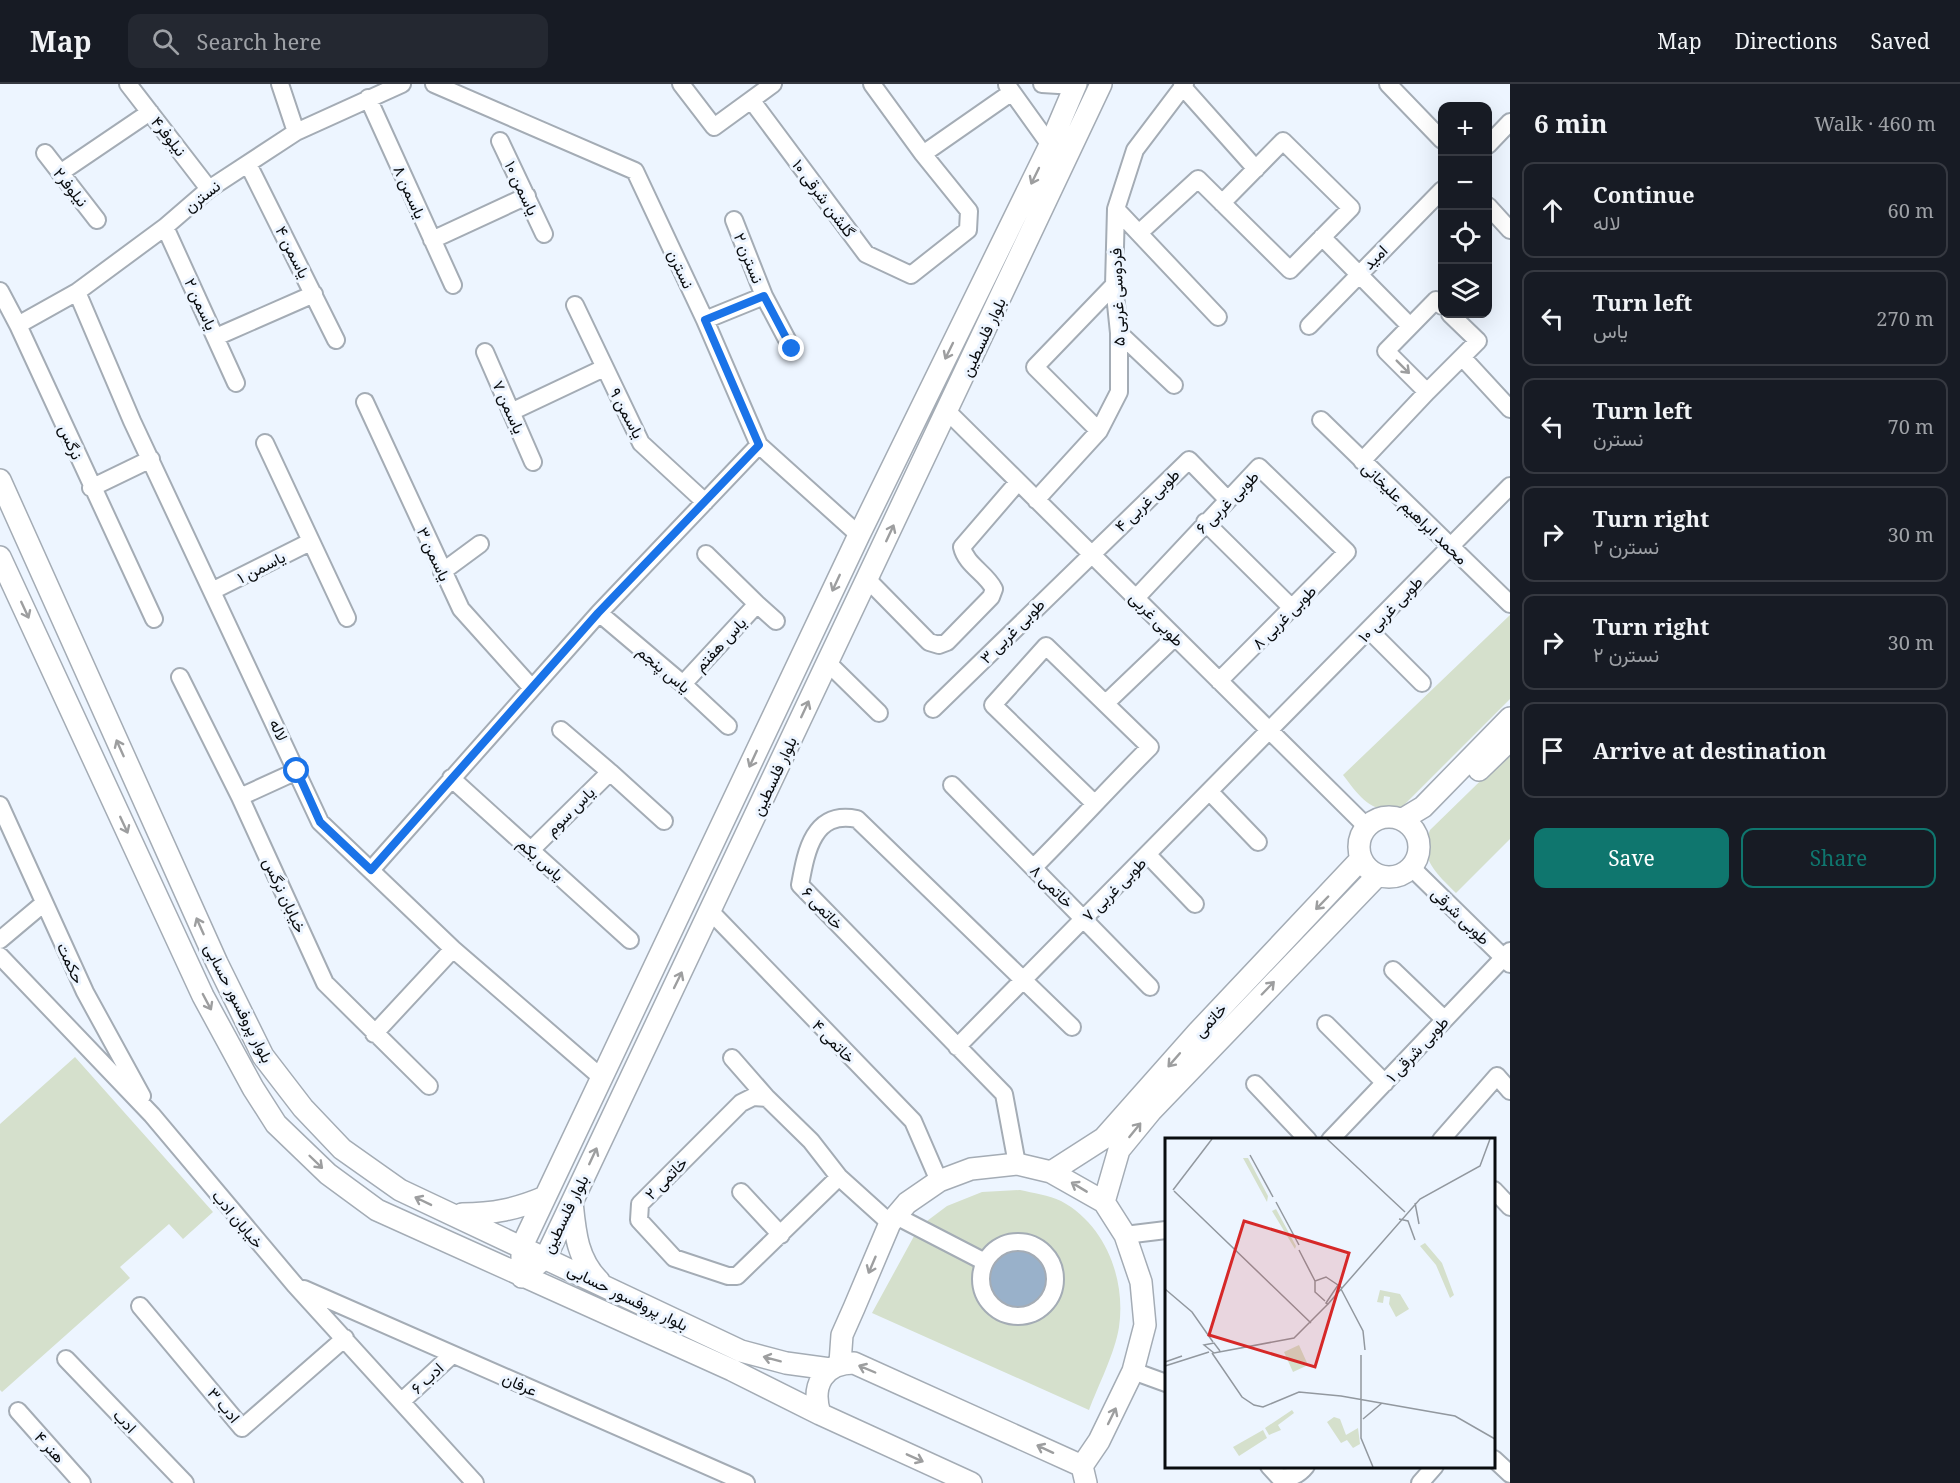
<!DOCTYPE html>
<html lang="en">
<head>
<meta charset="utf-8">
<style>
	:root { --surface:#171b24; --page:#242831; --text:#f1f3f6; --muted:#9ea1a6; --line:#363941; --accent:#0f766e }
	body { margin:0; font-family:"Noto Serif",Vazirmatn,serif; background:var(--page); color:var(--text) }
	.controls { position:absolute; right:18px; top:18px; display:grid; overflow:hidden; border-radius:12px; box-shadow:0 6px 24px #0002 }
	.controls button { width:54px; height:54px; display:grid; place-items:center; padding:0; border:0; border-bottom:2px solid var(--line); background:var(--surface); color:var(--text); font:30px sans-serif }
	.stop { position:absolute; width:18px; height:18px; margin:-14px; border:4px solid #1a73e8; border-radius:50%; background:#fff }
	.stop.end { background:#1a73e8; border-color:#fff; box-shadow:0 2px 6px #0008 }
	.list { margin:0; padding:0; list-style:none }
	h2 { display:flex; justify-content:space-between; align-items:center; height:78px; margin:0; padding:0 24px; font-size:26px }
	h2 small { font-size:20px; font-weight:400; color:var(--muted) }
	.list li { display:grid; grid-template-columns:39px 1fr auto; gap:18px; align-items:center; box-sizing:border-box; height:96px; margin:0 12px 12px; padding:0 12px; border:2px solid var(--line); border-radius:12px }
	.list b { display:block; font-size:22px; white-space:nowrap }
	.list p { margin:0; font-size:20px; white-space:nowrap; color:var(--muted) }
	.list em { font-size:20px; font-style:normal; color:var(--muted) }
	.actions { display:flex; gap:12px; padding:18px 24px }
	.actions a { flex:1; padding:14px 0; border:2px solid var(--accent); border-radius:12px; text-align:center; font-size:21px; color:var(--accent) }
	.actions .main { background:var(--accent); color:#fff }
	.icon { flex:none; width:33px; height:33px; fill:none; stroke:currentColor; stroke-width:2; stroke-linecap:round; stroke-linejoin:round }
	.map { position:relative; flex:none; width:1510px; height:1399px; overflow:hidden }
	header { display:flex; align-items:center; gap:36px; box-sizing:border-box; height:84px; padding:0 30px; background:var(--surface); border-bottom:2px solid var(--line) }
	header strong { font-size:28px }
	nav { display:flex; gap:33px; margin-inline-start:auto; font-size:21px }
	.search { width:420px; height:54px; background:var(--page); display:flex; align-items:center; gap:15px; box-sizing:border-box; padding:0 21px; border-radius:12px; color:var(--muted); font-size:22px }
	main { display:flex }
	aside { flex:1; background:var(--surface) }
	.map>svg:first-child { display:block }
	.green { fill:#d5e0cc }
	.water { fill:#99b1ca }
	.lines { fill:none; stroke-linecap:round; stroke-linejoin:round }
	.minor-casing { stroke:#a4acb5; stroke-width:20 }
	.major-casing { stroke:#a4acb5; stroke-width:24 }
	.minor { stroke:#fff; stroke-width:16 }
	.major { stroke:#fff; stroke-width:21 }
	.oneway { stroke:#9d9e9f }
	.route { stroke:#1a73e8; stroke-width:8 }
	.labels { text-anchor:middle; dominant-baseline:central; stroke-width:6; stroke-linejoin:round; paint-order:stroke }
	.street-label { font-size:16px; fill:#090c0f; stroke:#edf5ff }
	.inset-road { fill:none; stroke:#92989f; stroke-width:1.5 }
	.view { fill:#d62828; fill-opacity:0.15; stroke:#d62828; stroke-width:3 }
	.inset-edge { fill:none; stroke:#090c0f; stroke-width:3 }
</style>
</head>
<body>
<header>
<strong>Map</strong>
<div class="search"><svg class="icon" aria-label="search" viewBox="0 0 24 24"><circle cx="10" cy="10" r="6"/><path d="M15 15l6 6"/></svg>Search here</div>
<nav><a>Map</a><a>Directions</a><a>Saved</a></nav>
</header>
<main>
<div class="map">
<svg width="1510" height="1399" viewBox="0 0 1510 1399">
	<rect width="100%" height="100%" fill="#edf5ff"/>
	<!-- green -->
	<path class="green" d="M1510,531V615L1400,725C1371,730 1360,713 1343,691Z
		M1510,668V755L1456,809C1437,790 1418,775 1430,746Z
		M75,973L213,1128L183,1155L169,1140L120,1183L130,1194L2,1308L0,1306V1040Z
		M1020,1106C1033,1109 1049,1111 1061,1117C1106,1141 1126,1196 1119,1243C1115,1269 1098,1302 1089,1326L872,1229L919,1143L947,1122L982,1108Z"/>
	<!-- water -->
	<path class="water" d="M987 1195a31 31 0 1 1 62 0a31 31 0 1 1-62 0Z"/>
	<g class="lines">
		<!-- minor casing -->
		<g class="minor-casing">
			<path id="minor" d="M128,0L209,105
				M280,0L296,48
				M434,0L635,87L705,236L759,361L859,451
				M681,0L714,43L773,0
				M1042,0L1075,2
				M1388,0L1442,56
				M1007,1L1050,61
				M1182,2L1256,85
				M368,14L453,201
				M752,17L866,170L911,191L968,146L969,127L923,70L872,0
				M500,57L544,150
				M1488,61L1510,38
				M45,69L97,136
				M923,70L1012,8
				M248,80L336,256
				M60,89L150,28
				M1488,122L1510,146
				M1116,125L1218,233
				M734,136L764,212
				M165,143L236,299
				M1139,149L1198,95L1290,186L1351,124L1283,57L1222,119
				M1322,153L1410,242
				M432,156L527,112
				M0,207L18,241
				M77,208L132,337L320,738L453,865L602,994
				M575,221L641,359L705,418
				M1442,222L1436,216L1386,267L1427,308L1478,257L1450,230
				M705,236L764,212L792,265
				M1309,242L1442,106
				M1119,249L1174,301
				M216,253L314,210
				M485,268L533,378
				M1462,273L1510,325
				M365,318L461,525L531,603
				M511,328L604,284
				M948,328L1366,742
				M1321,336L1510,520
				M1099,347L1035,283L1114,201
				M265,359L347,534
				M1362,377L1427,308
				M91,404L151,375
				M1036,416L1099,347L1119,308V249L1114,201L1116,125L1135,66L1185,0
				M1205,438L1292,524
				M442,488L480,460
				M868,496L929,558L939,561L947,558L991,513L994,505C986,489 966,481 962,463L1018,398
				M212,507L310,458
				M1136,514L1259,383L1347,468L1219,597
				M757,520L776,537
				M599,529L683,600L728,642
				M154,535L18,241L77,208L165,143L209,105L296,48L402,0
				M1369,546L1422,599
				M827,578L879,629
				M180,593L240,713L325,899L429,1002
				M683,600L757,520L706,470
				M1106,619L1175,553
				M933,625L1189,376L1227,415
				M610,688L664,737
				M451,694L630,856
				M952,701L1150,903
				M1210,708L1258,758
				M240,713L297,687
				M0,721L85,908L142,1012
				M531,766L610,688L561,646
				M1148,771L1195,820
				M1034,783C1073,744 1111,702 1150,663L1046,562L993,621L1095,720
				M1411,783L1510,880
				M371,786L599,529L759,361
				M711,828L913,1037L939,1097
				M0,856L44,819
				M0,872L152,1031L295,1201L475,1399
				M1393,886L1444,935
				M1326,940L1385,999
				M374,950L453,865
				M957,963L1510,402
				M732,974L767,1014
				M1255,1000L1308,1056
				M1330,1056L1510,867
				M1441,1056L1497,992L1510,1007
				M1017,1080L1004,1010L800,801C806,768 813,726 857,735L1072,943
				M839,1093L737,1192H728L674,1174L639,1136L640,1120L741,1019L753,1013L767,1014L811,1057L839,1093L890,1139
				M1494,1106L1510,1123
				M741,1108L781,1151
				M896,1132L985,1178
				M1125,1151L1166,1146
				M981 1195a37 37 0 1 1 74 0a37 37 0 1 1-74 0Z
				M304,1205L746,1399
				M140,1222L242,1344L345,1254
				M66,1275L185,1399
				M1133,1287L1166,1299
				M402,1317L452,1271
				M18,1327L82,1399
				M1494,1375L1510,1390
				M1269,1382L1279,1393C1291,1394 1298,1392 1306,1382
				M1420,1399L1435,1382"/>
		</g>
		<!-- major casing -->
		<g class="major-casing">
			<path id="major" d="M0,396L217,879L263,972L303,1024L342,1065L400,1106L741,1267L786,1279L830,1285
				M0,473L203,912L253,1004L276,1040L328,1090L377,1126L732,1286L820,1330
				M1479,686L1510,656
				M1359 763a30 30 0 1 1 60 0a30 30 0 1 1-60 0Z
				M1403,735L1423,723L1510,634
				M1051,1088L1104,1054L1198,948L1361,775
				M572,1118C575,1148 577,1175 599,1197
				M1104,1118L1119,1066L1151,1027L1378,791
				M462,1130C493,1130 517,1125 545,1113
				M522,1193L546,1173L1101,0
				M522,1193V1162L859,451L1050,61L1076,0
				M840,1279L842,1251L854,1224L890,1139L907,1119L939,1097L971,1085L1017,1080L1051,1088L1104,1118L1125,1151L1141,1198L1145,1241L1133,1287L1099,1357L1082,1382
				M971,1399L820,1330C811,1302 823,1279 854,1279L1082,1382L1086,1399"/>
		</g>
		<!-- minor -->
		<use href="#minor" class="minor"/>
		<!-- major -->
		<use href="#major" class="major"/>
	</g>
	<!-- one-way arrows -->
	<defs><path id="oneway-shaft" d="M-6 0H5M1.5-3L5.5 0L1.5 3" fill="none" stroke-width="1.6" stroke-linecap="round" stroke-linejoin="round" transform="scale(1.5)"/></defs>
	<g class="oneway">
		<use href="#oneway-shaft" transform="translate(1035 92) rotate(116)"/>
		<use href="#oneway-shaft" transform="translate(949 267) rotate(116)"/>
		<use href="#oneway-shaft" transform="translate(1403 283) rotate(45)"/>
		<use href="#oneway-shaft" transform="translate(890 449) rotate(-65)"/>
		<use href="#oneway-shaft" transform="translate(836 499) rotate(115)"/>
		<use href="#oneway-shaft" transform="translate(25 526) rotate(65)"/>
		<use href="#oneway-shaft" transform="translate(805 625) rotate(-65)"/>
		<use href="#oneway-shaft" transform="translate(120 664) rotate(-114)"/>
		<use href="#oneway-shaft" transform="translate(753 675) rotate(115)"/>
		<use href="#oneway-shaft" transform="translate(124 741) rotate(65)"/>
		<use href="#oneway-shaft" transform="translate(1322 819) rotate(134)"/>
		<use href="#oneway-shaft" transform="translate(200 842) rotate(-114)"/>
		<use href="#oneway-shaft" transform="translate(678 896) rotate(-64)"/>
		<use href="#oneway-shaft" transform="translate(1268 904) rotate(-46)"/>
		<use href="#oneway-shaft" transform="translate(207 918) rotate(62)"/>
		<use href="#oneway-shaft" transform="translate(1174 976) rotate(131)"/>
		<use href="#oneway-shaft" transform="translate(1135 1046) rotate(-51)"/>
		<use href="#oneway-shaft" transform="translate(593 1072) rotate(-65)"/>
		<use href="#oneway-shaft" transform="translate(316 1078) rotate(44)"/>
		<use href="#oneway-shaft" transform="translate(1079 1103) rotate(-149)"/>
		<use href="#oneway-shaft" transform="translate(423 1117) rotate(-154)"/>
		<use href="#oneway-shaft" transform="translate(872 1181) rotate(113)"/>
		<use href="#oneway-shaft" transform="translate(772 1275) rotate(-165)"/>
		<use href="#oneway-shaft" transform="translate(867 1285) rotate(-157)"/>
		<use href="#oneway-shaft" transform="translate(1112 1332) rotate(-64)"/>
		<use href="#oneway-shaft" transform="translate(1045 1365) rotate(-155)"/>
		<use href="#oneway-shaft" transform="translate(915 1374) rotate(24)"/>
	</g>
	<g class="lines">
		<!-- route -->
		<path class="route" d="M297,687L320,738L371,786L598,529L759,361L705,236L764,212L792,265"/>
	</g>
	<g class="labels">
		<!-- street labels -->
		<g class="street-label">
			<text transform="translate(169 52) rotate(52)">نیلوفر۴</text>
			<text transform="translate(71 103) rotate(52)">نیلوفر۲</text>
			<text transform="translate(522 104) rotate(65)">یاسمن ۱۰</text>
			<text transform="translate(410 108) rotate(66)">یاسمن ۸</text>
			<text transform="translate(202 112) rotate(-38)">نسترن</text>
			<text transform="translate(824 114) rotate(53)">گلشن شرقی ۱۰</text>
			<text transform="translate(293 168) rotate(63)">یاسمن ۴</text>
			<text transform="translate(1375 173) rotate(-45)">امید</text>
			<text transform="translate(749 174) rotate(68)">نسترن ۲</text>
			<text transform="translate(681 185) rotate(65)">نسترن</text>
			<text transform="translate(1117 213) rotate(-92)">فردوسی غربی ۵</text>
			<text transform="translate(201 220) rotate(65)">یاسمن ۲</text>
			<text transform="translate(983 253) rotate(-65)">بلوار فلسطین</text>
			<text transform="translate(509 323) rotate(66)">یاسمن ۷</text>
			<text transform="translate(627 329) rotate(62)">یاسمن ۹</text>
			<text transform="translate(71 358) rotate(66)">نرگس</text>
			<text transform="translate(1147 416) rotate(-44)">طوبی غربی ۴</text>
			<text transform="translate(1227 418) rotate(-45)">طوبی غربی ۶</text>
			<text transform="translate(1415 429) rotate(44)">محمد ابراهیم علیخانی</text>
			<text transform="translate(434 470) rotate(65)">یاسمن ۳</text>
			<text transform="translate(261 483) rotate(-27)">یاسمن ۱</text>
			<text transform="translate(1390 525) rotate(-46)">طوبی غربی ۱۰</text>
			<text transform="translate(1284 533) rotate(-45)">طوبی غربی ۸</text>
			<text transform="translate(1157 535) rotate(45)">طوبی غربی</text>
			<text transform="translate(1012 547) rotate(-45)">طوبی غربی ۳</text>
			<text transform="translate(720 560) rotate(-47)">یاس هفتم</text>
			<text transform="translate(664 585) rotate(40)">یاس پنجم</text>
			<text transform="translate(279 646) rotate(65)">لاله</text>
			<text transform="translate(774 692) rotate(-65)">بلوار فلسطین</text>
			<text transform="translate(570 727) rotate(-45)">یاس سوم</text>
			<text transform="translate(541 775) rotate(42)">یاس یکم</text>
			<text transform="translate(1052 802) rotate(45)">خاتمی ۸</text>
			<text transform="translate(1114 805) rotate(-45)">طوبی غربی ۷</text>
			<text transform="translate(285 811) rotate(65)">خیابان نرگس</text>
			<text transform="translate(823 824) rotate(47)">خاتمی ۶</text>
			<text transform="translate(1461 832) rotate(44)">طوبی شرقی</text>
			<text transform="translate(71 879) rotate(65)">حکمت</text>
			<text transform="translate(239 919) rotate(63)">بلوار پروفسور حسابی</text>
			<text transform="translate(1210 936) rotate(-47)">خاتمی</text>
			<text transform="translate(834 957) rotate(46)">خاتمی ۴</text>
			<text transform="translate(1417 965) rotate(-47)">طوبی شرقی ۱</text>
			<text transform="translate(666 1094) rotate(-45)">خاتمی ۲</text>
			<text transform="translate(565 1130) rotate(-64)">بلوار فلسطین</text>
			<text transform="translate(238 1135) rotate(50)">خیابان ادب</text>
			<text transform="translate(628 1213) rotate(26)">بلوار پروفسور حسابی</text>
			<text transform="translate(427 1294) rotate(-43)">ادب ۶</text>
			<text transform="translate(520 1300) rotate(24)">عرفان</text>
			<text transform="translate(224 1321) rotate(50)">ادب ۳</text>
			<text transform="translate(125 1337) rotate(46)">ادب</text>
			<text transform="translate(50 1363) rotate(48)">هنر ۴</text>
		</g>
	</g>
	<!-- overview -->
	<g transform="translate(1165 1054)">
		<rect width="330" height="330" fill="#edf5ff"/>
		<path d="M78,20H83L103,58L102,64ZM111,71L131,108L130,111L107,73ZM260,105L277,125L289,157L285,160L271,127L255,108ZM215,152L235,156L244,171L231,179L224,166L225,159L219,158L218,165L212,164ZM134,207L143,227L128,234L119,214ZM127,272L129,275L113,287L116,292L104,297L100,290ZM169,279L175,281L181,297L193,290L195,306L188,310L182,302L176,305L162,284ZM98,292L102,300L74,318L68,309Z" fill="#d5e0cc"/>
		<path class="inset-road" d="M162,1L240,74M85,17L108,59M8,52L47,1M9,53L146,185M111,64L134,107M250,65L254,86M234,81L243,83L250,102M134,112L150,143M177,150L173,147L161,165L163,166L255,61L315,28L325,1M0,151L27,174L48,204M176,151L198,193L200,212M160,163L150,154V143L161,139L173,147M55,213L49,205L39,207L49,215L129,200L163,166M47,215L77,259L89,267L98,269L134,254L176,258L290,278L330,301M196,217V300L208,329M0,224L17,218M0,228L44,214M198,281L217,265"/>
		<path class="view" d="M79,83L184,115L150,229L44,197Z"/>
		<rect width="330" height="330" class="inset-edge"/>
	</g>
</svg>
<div class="controls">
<button>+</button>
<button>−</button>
<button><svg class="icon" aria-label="locate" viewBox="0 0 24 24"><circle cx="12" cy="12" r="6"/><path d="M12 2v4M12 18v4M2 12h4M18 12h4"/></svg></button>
<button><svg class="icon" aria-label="layers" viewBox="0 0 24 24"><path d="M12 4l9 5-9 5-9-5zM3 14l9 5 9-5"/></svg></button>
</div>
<div class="stop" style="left:297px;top:687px"></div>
<div class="stop end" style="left:792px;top:265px"></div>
</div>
<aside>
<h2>6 min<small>Walk · 460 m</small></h2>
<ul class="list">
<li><svg class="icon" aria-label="ahead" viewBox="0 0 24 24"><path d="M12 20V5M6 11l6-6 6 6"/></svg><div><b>Continue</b><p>لاله</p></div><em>60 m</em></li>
<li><svg class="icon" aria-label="left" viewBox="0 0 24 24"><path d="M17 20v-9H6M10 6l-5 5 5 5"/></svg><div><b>Turn left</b><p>یاس</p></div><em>270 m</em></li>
<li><svg class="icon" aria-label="left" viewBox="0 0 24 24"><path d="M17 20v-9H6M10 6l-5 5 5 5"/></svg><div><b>Turn left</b><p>نسترن</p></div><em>70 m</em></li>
<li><svg class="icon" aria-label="right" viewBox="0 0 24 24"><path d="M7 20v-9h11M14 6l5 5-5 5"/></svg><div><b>Turn right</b><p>نسترن ۲</p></div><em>30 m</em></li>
<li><svg class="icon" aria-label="right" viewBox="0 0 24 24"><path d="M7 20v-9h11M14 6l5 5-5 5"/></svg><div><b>Turn right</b><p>نسترن ۲</p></div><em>30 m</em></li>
<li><svg class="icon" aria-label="arrive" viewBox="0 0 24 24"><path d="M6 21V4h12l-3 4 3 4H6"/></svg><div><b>Arrive at destination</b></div></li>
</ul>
<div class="actions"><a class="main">Save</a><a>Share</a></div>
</aside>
</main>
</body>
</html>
